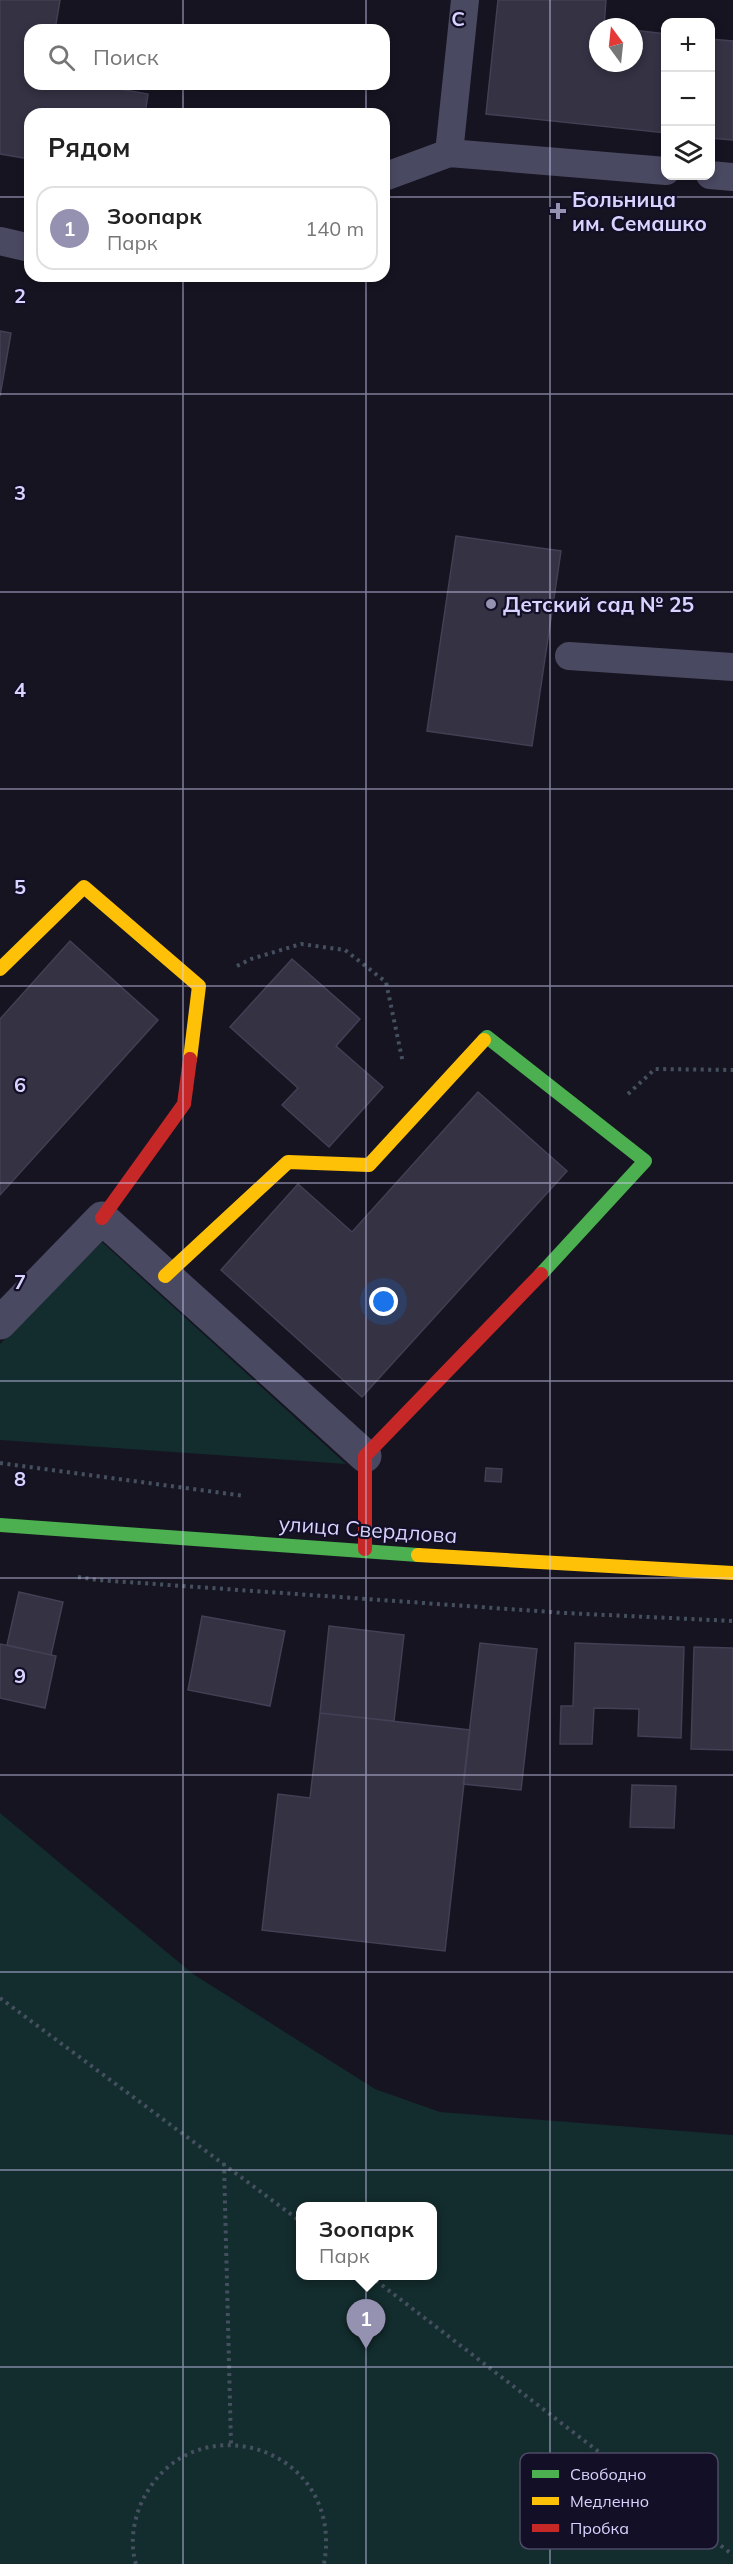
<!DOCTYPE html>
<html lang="ru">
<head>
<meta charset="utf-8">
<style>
	:root { --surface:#fff; --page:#f6f6f6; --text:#222; --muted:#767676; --line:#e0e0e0; --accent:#9591b1 }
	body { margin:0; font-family:Mulish,sans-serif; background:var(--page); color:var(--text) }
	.controls { position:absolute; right:18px; top:18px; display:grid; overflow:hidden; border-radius:12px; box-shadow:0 3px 9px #0003 }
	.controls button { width:54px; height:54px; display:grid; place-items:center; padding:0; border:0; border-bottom:2px solid var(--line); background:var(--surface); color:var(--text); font:30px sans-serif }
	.compass { position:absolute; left:589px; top:18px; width:54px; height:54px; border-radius:50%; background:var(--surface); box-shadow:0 3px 9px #0003; rotate:345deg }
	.you { position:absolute; left:384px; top:1302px; width:21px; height:21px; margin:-15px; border:4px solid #fff; border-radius:50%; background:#1a73e8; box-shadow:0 0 0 9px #1a73e833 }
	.badge { display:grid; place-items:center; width:39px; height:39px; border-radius:50%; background:var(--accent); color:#fff; font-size:20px; font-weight:700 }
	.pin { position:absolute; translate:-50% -50px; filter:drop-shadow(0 2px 3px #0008) }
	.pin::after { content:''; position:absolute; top:32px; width:21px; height:18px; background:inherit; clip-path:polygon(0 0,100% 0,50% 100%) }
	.popup { position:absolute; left:296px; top:2202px; width:141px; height:78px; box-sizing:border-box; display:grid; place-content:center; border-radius:12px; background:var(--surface); filter:drop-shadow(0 2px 4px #0005); font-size:20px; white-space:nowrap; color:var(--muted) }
	.popup b { font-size:22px; color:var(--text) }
	.popup::after { content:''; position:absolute; left:50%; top:100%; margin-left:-12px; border:12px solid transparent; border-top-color:var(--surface) }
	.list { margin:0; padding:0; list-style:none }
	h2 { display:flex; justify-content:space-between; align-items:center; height:78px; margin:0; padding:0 24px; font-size:26px }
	h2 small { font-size:20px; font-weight:400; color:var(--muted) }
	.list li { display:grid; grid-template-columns:39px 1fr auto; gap:18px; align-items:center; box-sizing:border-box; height:84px; margin:0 12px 12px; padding:0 12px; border:2px solid var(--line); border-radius:18px }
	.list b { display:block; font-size:22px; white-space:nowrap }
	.list p { margin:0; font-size:20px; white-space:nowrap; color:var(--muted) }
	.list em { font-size:20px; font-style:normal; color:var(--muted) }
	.icon { flex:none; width:33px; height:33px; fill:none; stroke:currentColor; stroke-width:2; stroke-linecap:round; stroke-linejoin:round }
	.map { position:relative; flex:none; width:733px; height:2564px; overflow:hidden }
	.search { position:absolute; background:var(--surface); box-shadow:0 3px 9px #0003; left:24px; top:24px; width:366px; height:66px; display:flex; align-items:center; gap:15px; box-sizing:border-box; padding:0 21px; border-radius:18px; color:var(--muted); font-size:22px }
	.panel { position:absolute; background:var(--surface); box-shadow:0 3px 9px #0003; left:24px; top:108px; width:366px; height:174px; border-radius:18px }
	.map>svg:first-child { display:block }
	.green { fill:#132c2d; fill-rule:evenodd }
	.building { fill:#343243; stroke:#433f54; stroke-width:1.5 }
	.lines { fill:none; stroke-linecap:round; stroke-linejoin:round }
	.path { stroke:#44505f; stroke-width:4; stroke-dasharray:3 4.5; stroke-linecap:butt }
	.lane { stroke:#4a4962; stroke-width:28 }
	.street { stroke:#4a4962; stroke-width:33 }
	.fast { stroke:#4caf50; stroke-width:14 }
	.slow { stroke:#ffc107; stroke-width:14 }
	.jam { stroke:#c62828; stroke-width:14 }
	.grid { fill:none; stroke:#d9d4ff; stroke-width:1.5; stroke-opacity:0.55 }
	.poi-dot { fill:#9591b1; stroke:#130f26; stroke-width:2 }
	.labels { text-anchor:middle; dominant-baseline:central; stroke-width:4.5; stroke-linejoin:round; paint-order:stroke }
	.poi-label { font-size:21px; font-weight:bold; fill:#d9d4ff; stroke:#130f26; text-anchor:start }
	.street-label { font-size:21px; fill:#d9d4ff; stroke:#130f26 }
	.key { fill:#130f26; stroke:#4e4a67; stroke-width:1.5 }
	.key-label { font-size:16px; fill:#d9d4ff }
	.grid-label { font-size:20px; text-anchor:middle; font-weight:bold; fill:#d9d4ff; stroke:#130f26; stroke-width:4.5; stroke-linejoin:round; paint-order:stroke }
</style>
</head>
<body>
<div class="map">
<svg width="733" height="2564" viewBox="0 0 733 2564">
	<rect width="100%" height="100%" fill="#161421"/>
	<!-- green -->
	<path class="green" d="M102,1242L346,1464L0,1440V1344Z
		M0,1813L193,1974L375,2089L440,2112L733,2135V2564H0ZM432,2206V2276H300V2206Z"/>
	<!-- building -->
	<path class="building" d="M0,0H60L55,30H30V84H92L148,94L145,114H30V159L0,154Z
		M498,0H606L604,27H598V63H634V30L666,34V133L486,114Z
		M710,39L733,41V140L710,138Z
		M0,331L11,333L0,396Z
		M456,536L561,551L532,746L427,731Z
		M70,941L158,1020L0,1195V1019Z
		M292,959L360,1019L336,1046L383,1087L329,1147L282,1105L298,1088L230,1027Z
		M478,1092L567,1171L362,1397L221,1270L298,1184L352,1232Z
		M486,1468L502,1469L501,1482L485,1481Z
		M19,1592L63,1602L51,1655L7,1645Z
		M202,1616L285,1631L270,1706L188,1690Z
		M329,1626L404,1635L394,1721L320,1713Z
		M480,1643L537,1649L521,1790L463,1784Z
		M575,1643L684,1647L681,1738L638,1736L639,1709L594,1708L592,1744H560L561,1706H573Z
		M0,1644L56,1656L45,1708L0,1698Z
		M694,1647L733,1648V1750L691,1749Z
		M320,1713L470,1730L445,1951L262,1930L278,1794L310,1798Z
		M632,1785L676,1786L674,1828L630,1827Z"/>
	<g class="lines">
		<!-- path -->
		<path class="path" d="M237,966L251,959L301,944L345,950L386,982L403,1063
			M628,1094L655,1069L733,1070
			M0,1463L245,1496
			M78,1577L98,1580L565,1613L733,1621
			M0,1998L300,2221
			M224,2163L231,2444
			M370,2276L733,2555
			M136,2564C130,2545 133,2524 140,2506C186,2398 346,2444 324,2564"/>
		<!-- lane -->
		<path class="lane" d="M465,0L449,153L666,171
			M710,175L733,177
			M384,177L449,153
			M0,241L30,248
			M569,656L733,667"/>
		<!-- street -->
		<path class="street" d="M0,1323L102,1218L365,1456"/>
		<!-- fast -->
		<path class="fast" d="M484,1040L487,1037L645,1161L541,1274
			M0,1525L418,1555"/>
		<!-- slow -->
		<path class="slow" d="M0,969L84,887L199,986L190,1059
			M165,1276L288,1162L369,1165L484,1040
			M418,1555L733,1573"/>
		<!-- jam -->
		<path class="jam" d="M102,1218L184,1104L190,1059
			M365,1549V1456L541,1274"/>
	</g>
	<!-- grid -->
	<path class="grid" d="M183,0V30M366,0V30M550,0V2564M183,84V114M366,84V114M0,197H30M384,197H733M183,276V2564M366,276V2564M0,394H733M0,592H733M0,789H733M0,986H733M0,1183H733M0,1381H733M0,1578H733M0,1775H733M0,1972H733M0,2170H733M0,2367H733"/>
	<!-- markers -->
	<g class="poi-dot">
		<path d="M555 202h6v6h6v6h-6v6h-6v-6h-6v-6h6z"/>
		<circle cx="491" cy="604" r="6"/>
	</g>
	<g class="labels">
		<!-- poi labels -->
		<g class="poi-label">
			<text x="572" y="199">Больница<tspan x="572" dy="24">им. Семашко</tspan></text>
			<text x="503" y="604">Детский сад № 25</text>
		</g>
		<!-- street labels -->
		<g class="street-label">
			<text transform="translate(368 1529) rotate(4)">улица Свердлова</text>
		</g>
	</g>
	<!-- legend -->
	<rect x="520" y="2453" width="198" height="96" rx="9" class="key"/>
	<rect x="532" y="2470" width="27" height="8" fill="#4caf50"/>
	<rect x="532" y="2497" width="27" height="8" fill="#ffc107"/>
	<rect x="532" y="2524" width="27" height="8" fill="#c62828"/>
	<g class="key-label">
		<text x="570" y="2480">Свободно</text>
		<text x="570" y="2507">Медленно</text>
		<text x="570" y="2534">Пробка</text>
	</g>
	<g class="grid-label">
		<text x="458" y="26">C</text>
		<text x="20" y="303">2</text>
		<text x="20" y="500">3</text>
		<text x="20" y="697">4</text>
		<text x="20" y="894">5</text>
		<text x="20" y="1092">6</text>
		<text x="20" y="1289">7</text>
		<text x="20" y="1486">8</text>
		<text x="20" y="1683">9</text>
	</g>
</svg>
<div class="controls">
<button>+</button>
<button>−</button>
<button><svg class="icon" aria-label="layers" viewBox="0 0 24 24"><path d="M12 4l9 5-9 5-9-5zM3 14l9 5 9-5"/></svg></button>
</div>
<svg class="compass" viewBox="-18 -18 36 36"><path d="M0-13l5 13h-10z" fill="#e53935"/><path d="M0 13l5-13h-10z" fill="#767676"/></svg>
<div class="you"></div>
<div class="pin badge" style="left:366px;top:2349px">1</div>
<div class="popup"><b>Зоопарк</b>Парк</div>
<div class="search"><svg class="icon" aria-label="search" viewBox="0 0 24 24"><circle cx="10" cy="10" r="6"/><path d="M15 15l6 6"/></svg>Поиск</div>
<section class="panel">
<h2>Рядом<small></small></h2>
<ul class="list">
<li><span class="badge">1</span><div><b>Зоопарк</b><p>Парк</p></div><em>140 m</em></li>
</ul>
</section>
</div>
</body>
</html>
